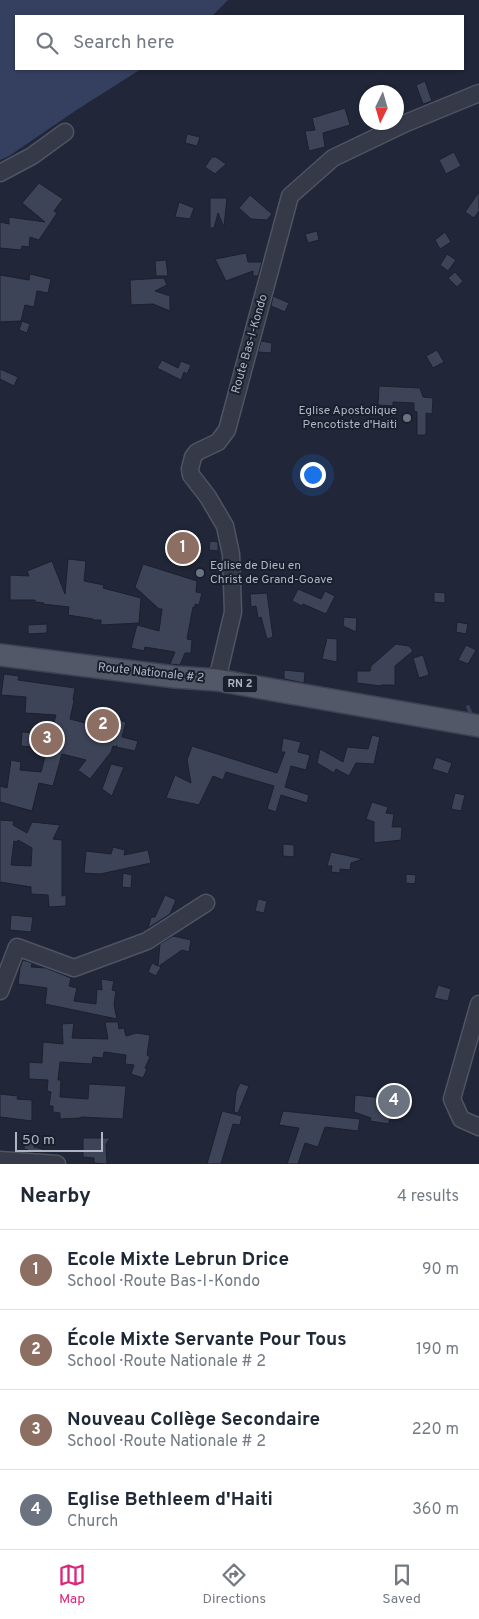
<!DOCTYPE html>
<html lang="en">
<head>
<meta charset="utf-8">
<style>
	:root { --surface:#fff; --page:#f6f6f7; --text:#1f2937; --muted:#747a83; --line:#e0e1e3; --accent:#db2777 }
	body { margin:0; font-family:Overpass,sans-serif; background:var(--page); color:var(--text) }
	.compass { position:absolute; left:359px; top:85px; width:45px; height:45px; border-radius:50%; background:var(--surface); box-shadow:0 1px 4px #0004; rotate:185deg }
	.scale { position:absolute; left:15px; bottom:12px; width:88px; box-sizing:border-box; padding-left:5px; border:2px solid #afb4c5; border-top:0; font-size:14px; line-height:18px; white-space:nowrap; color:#afb4c5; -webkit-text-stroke:4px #1a1f2d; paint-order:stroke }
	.you { position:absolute; left:312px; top:474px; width:18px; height:18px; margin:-12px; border:4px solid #fff; border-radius:50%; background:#1a73e8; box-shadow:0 0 0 8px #1a73e833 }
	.badge { display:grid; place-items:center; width:32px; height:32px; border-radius:50%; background:var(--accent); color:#fff; font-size:16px; font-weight:700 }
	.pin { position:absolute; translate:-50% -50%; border:2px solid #fff; box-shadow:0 1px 5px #0006 }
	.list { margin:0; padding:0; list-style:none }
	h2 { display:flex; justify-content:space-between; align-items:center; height:65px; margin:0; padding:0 20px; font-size:21px }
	h2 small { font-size:16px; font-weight:400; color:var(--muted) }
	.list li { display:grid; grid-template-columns:32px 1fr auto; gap:15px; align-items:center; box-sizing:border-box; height:80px; padding:0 20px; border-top:1px solid var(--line) }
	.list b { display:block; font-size:19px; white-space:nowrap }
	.list p { margin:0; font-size:16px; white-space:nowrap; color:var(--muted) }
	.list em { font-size:16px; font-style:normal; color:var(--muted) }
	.icon { flex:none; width:28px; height:28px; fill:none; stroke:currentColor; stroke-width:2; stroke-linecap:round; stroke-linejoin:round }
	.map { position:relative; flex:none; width:479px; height:1164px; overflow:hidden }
	.search { position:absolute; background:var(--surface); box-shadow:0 1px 4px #0004; left:15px; right:15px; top:15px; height:55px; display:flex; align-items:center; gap:12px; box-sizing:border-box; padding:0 18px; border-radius:0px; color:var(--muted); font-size:19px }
	.sheet { height:385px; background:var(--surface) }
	nav { display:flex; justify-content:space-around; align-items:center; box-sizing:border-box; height:70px; border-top:1px solid var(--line); background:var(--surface); font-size:14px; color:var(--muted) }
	nav a { display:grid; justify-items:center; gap:2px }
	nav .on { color:var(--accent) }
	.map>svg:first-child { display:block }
	.water { fill:#353f5f }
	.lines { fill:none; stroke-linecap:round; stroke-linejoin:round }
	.stream { stroke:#353f5f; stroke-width:4 }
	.building { fill:#3d4458; stroke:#1c202f; fill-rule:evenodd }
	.minor-casing { stroke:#4f5463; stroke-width:19 }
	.major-casing { stroke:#3e4252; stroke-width:24 }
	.minor { stroke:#353948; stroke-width:16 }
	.major { stroke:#525868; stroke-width:21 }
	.worship-dot { fill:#6b7280; stroke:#1a1f2d; stroke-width:2 }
	.labels { text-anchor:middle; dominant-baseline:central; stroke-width:4; stroke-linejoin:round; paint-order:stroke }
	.shield { fill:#1a1f2d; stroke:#828797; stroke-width:1 }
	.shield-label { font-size:11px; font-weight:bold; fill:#afb4c5 }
	.street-label { font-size:12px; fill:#afb4c5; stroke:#1a1f2d }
	.poi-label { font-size:12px; fill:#afb4c5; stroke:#1a1f2d; text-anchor:end }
</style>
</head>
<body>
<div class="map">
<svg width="479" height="1164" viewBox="0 0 479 1164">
	<rect width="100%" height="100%" fill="#212738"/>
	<!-- water -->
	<path class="water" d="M0,0H228L212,16H16V69H141L75,111L9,156L0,160Z"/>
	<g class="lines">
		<!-- stream -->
		<path class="stream" d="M468,707L472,716L474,717"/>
	</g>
	<!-- building -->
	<path class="building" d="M425,81L432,101L423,104L416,85Z
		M345,108L350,125L323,133L325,147L309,151L305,131L315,130L312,118Z
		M187,134L200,137L197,146L185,143Z
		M454,152L461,166L446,174L439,160Z
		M212,157H216L226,164L215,174L205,167Z
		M39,183L63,199L54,211L57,213L39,240L30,237L29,247L22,246L21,250L0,248V222L9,224V217L45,222L22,203Z
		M479,192V211L474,218L465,212Z
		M250,195L272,214L267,220L251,219L239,208Z
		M210,198H227L224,227L218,213L214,228H210Z
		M179,202L194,208L190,219L175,217Z
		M317,231L319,240L308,243L305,234Z
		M445,232L451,242L440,249L435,240Z
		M246,253L248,262H262L258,276H253V271L226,281L215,259Z
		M447,254L456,260L448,271L440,265Z
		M166,260L168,276H156L155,261Z
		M455,272L463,281L457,287L448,278Z
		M30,274L51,279L48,293L37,291L34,307L25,305L21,321L0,322V275L29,280Z
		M164,278L167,285L155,291L170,296V311L153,304L131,305L130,280Z
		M273,296L289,303L285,312L271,306Z
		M22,321L30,324L27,333L19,330Z
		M261,341L272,343L271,353L258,352Z
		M437,350L444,362L433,368L426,356Z
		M162,360L178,368L181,361L191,365L187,374L184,372L181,380L157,368Z
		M0,369L18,377L14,386L0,379Z
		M379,386L420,388L423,397L433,398L432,414L426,413V435H417V412L414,411V403L393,402V406L378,405Z
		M210,541L218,542V551L209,550Z
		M68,559L86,561L84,581L104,585L103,588L141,598L139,623L101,625V620H93V619L68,615L69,607L43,604L44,603L35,602V600H10V575L29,576L27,571L52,561L65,594Z
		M143,564L197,581L196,592L202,593L199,605L195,604V607H193L187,639L192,640L191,653H185L180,665L170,664L175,652L145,647L144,651L131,648L137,625L159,631L162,609H159L135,587Z
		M298,589L321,599L325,591L335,596L326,614L303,604L302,606L292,601Z
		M434,592L445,593V603L434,602Z
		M267,593L273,637L267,639L261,617L258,618L256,606L251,607L250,594Z
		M344,617L357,618L356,632L343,626Z
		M457,622L468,624L466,634L456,632Z
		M47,624V633L28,634V625Z
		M327,638L337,639V662L322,659Z
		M396,644L409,646L413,651L395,666V685H381V686L357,683V671H370L371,666Z
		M466,645L476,650L468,664L458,660Z
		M423,655L429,675L419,678L413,658Z
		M284,670L305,672L304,683L284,679Z
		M4,674L19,676L18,680L75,688L73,700L74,701L70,719L101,727L103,717L126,722L122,737L138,741L135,751L116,747L117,745L116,747L113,746L111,752L90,779L78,770L86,760L62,754L53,786L39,783L32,811L0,802V786L7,788L11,760L21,762L20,770L41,772L46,753L43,752V748L21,746L22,732L51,734L56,715L25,713L26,697L1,695Z
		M372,735L380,737L374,764L356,763L349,776L336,769L334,773L317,763L320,749L343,762L347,747L368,749Z
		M283,738L301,742L298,752L310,755L306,770L291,766L285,787L309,795L307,803L281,795L276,812L267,809L274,786L226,772L223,780L213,776L199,805L166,798L175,775L191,783L187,760L192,746L277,773L285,752H281Z
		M436,757L452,763L448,774L432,769Z
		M111,764L124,767L112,796L102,789Z
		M455,793L465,795L461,811L451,809Z
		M372,802L388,807L386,813L394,814L392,827H402L401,840L374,843V822L366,819Z
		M0,820L14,821L13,825L27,833L32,822L60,825L53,839L62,840V896L66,895V906L49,907L48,895L31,894V887L0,882ZM18,840L32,848L31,866L11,865L14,841L17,842Z
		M283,844L294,845V857L283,856Z
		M113,847L125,850L124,855L148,850L151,863L100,874L84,873L86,851L111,854Z
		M331,852L363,859L351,863L350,870L340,869V873L331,872L332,866H327Z
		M123,873L132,875L131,888L122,887Z
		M406,874L416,875L415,884L406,883Z
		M165,895L176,900L170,914L148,928L151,917H155Z
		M258,899L267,901L264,913L255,911Z
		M11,915L33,917L31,932L10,930Z
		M173,936L191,940L189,952L182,950L159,966L161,967L156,976L148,972L152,963L158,966L160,944Z
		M23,960L32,963L31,967L46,968L71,978L69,986L77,988L74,1001L96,1004L97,989L102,990L101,979L114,981L112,990L116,991L114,1005L117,1019L45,1004L47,988L18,984L20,968Z
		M438,985L451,989L448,1001L434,998Z
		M105,1022H118L119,1029L124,1028L126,1036L137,1033L150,1035L147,1055L150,1057L145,1068L147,1069L143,1078L131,1074L134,1065L125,1064L126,1055L104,1052L103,1058L93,1057L92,1064L60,1062L58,1080H61L60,1097L88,1099L89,1084L126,1086L123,1119L81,1117L80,1118L60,1119V1113L53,1112V1106H49L51,1092L47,1091L48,1080L29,1079V1062L42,1063L43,1042L63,1044L62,1024L74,1023L72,1038L108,1039Z
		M240,1083L249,1086L238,1113L234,1112L236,1092Z
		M0,1094L18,1096L17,1099L32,1100V1121L0,1117Z
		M355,1095L392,1099L389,1124L370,1121L371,1118L354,1112Z
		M222,1111L242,1116L240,1125L233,1124L221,1164H207Z
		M283,1111L360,1119L358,1131L325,1127L318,1147L305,1143L298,1164H287L299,1128L279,1125Z
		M25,1136L35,1138L34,1147L43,1149L42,1153L28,1152V1150L24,1149Z
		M83,1138H110L106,1144L107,1164L94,1163V1158L83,1157Z"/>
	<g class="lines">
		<!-- minor casing -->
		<g class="minor-casing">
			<path id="minor" d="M0,173L32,156L65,132
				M217,680L233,612L231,554L225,526L208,497L191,475L190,469L193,457L197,452L218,442L227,430L290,196L333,158L406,123L479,93
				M0,991L17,947L74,968L147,941L206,903
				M479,1004L452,1099L461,1119L479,1127
				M0,1160L57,1164"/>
		</g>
		<!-- major casing -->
		<g class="major-casing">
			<path id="major" d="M0,655L175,677L217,680L479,726"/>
		</g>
		<!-- minor -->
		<use href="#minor" class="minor"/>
		<!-- major -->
		<use href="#major" class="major"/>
	</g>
	<!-- markers -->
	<g class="worship-dot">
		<circle cx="407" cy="418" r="5"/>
		<circle cx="200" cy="573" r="5"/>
	</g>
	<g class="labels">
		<!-- shield labels -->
		<rect class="shield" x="222.5" y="675.5" width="35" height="17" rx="4"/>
		<g class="shield-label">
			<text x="240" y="684">RN 2</text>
		</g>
		<!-- street labels -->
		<g class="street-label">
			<text transform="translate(250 344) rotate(-74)">Route Bas-I-Kondo</text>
			<text transform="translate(151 673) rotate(6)">Route Nationale # 2</text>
		</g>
		<!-- poi labels -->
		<g class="poi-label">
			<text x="397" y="411">Eglise Apostolique<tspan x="397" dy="14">Pencotiste d'Haiti</tspan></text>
			<text x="210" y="566" text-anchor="start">Eglise de Dieu en<tspan x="210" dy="14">Christ de Grand-Goave</tspan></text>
		</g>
	</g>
</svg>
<svg class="compass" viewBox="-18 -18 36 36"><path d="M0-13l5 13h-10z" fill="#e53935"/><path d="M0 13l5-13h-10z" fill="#747a83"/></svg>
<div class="scale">50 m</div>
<div class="you"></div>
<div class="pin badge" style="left:183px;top:548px;background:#8d6e63">1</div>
<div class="pin badge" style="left:103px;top:725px;background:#8d6e63">2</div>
<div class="pin badge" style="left:47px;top:739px;background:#8d6e63">3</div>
<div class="pin badge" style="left:394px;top:1101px;background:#6b7280">4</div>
<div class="search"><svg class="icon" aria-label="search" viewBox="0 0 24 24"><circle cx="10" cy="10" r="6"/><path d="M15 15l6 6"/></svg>Search here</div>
</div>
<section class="sheet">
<h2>Nearby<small>4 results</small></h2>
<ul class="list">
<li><span class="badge" style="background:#8d6e63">1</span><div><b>Ecole Mixte Lebrun Drice</b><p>School · Route Bas-I-Kondo</p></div><em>90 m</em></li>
<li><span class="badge" style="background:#8d6e63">2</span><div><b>École Mixte Servante Pour Tous</b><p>School · Route Nationale # 2</p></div><em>190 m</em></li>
<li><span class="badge" style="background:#8d6e63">3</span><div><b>Nouveau Collège Secondaire</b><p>School · Route Nationale # 2</p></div><em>220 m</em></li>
<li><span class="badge" style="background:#6b7280">4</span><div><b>Eglise Bethleem d'Haiti</b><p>Church</p></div><em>360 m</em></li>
</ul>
</section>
<nav>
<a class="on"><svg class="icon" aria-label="map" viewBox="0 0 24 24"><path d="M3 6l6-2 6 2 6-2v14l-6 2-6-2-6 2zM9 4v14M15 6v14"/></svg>Map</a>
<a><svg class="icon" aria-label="directions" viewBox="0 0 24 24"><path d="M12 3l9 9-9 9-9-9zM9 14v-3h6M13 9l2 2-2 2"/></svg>Directions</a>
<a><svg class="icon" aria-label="saved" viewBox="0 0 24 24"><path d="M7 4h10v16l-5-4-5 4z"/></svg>Saved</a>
</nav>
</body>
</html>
